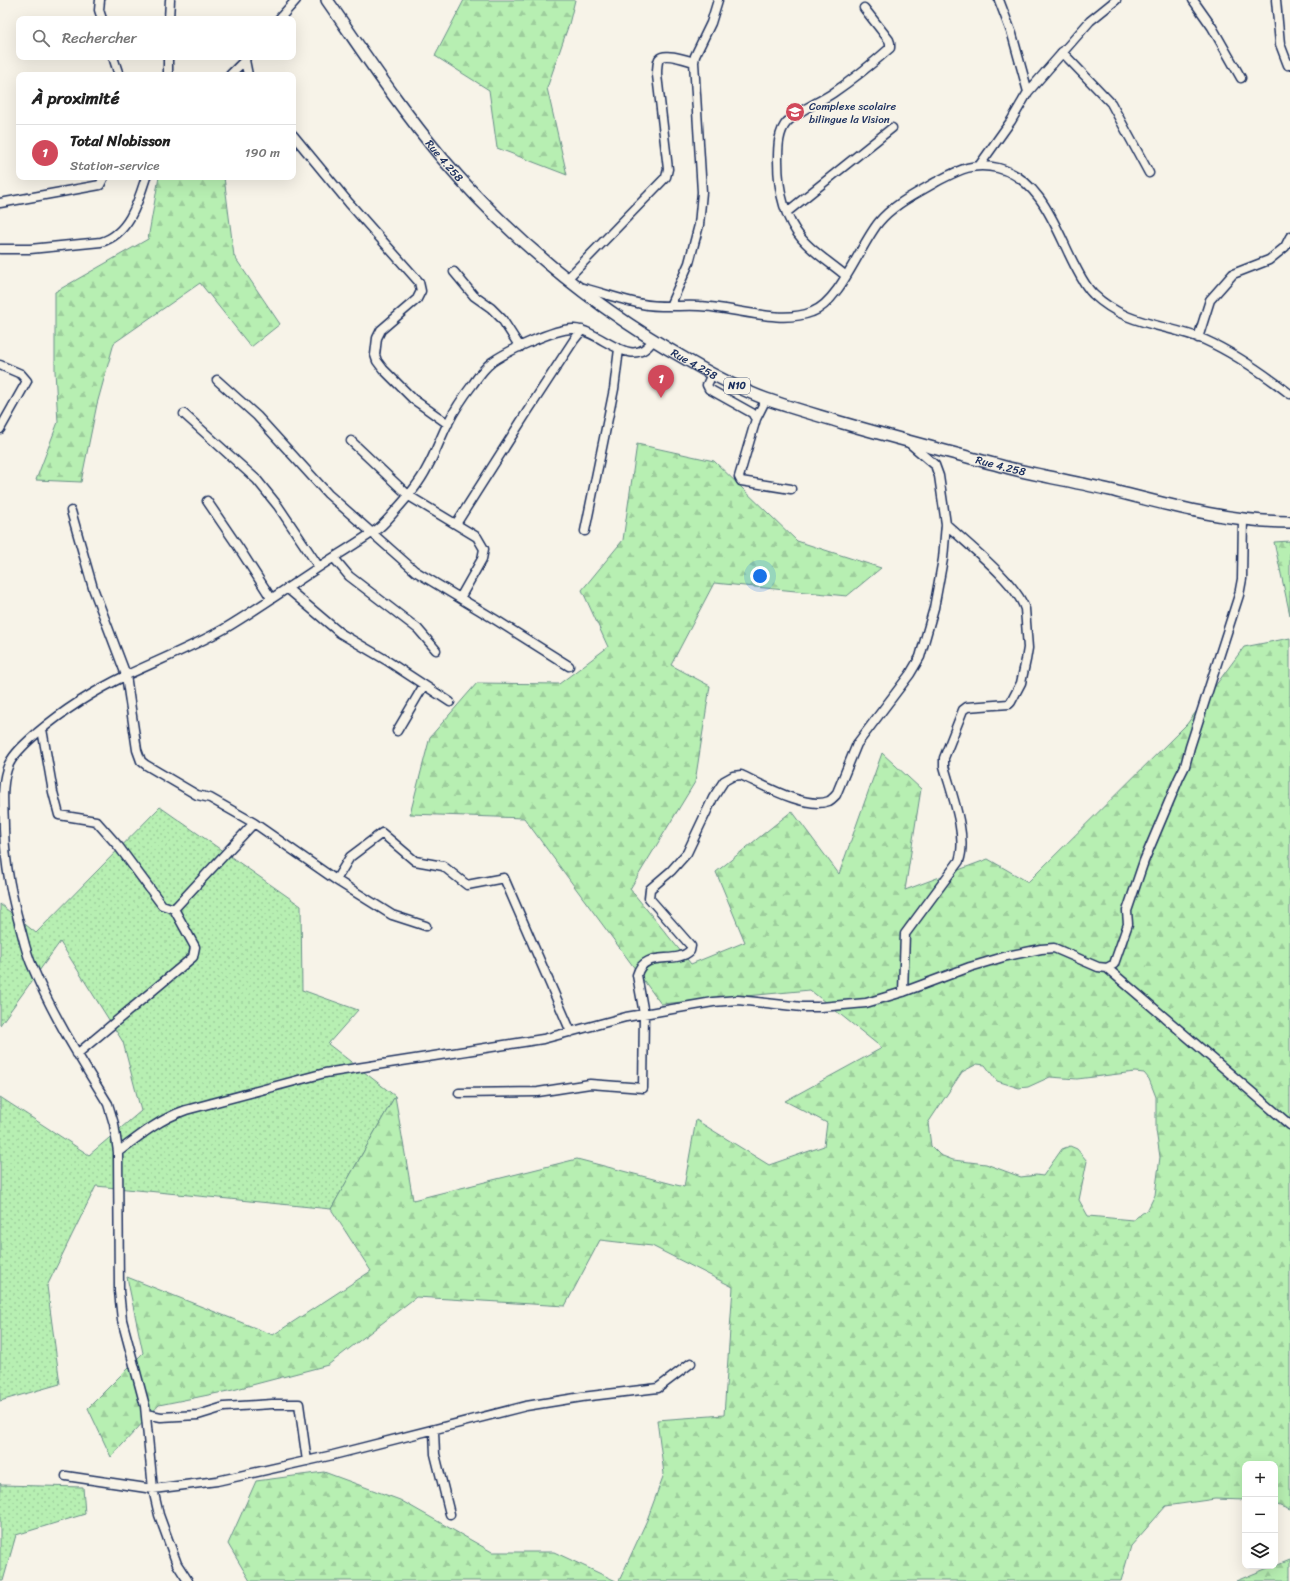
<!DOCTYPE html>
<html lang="fr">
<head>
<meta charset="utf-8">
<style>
	:root { --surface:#fff; --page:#f2f2f2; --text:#222; --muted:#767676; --line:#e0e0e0; --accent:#d1495b }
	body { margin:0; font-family:Sriracha,sans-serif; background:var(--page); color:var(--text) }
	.controls { position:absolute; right:12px; bottom:12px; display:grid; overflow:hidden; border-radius:8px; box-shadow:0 4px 16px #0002 }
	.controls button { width:36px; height:36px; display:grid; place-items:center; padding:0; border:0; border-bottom:1px solid var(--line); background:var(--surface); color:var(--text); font:20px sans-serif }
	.you { position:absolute; left:760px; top:576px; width:14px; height:14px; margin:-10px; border:3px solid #fff; border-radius:50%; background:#1a73e8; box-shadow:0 0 0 6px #1a73e833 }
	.badge { display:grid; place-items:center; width:26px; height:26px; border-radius:50%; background:var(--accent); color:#fff; font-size:13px; font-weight:700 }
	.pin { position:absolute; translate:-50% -33px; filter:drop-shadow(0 1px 2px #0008) }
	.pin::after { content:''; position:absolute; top:21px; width:14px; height:12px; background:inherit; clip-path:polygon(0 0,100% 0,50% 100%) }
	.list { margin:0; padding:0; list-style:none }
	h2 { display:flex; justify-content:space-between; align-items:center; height:52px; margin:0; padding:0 16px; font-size:17px }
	h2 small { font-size:13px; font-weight:400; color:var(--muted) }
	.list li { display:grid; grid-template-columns:26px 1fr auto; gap:12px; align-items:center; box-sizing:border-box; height:56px; padding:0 16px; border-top:1px solid var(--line) }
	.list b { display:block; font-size:15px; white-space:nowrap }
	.list p { margin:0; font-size:13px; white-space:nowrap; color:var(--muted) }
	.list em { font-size:13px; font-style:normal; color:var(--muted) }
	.icon { flex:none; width:22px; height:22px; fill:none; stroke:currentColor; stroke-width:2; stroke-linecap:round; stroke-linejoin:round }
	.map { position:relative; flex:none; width:1290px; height:1581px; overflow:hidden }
	.search { position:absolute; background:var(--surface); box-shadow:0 4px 16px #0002; left:16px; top:16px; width:280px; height:44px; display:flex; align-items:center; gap:10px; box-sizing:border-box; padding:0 14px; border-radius:8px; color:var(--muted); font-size:15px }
	.panel { position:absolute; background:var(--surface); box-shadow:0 4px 16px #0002; left:16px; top:72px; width:280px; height:108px; border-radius:8px }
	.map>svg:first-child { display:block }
	.grass { fill:url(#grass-dots); stroke:#698f88 }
	.forest { fill:url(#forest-firs); stroke:#698f88; fill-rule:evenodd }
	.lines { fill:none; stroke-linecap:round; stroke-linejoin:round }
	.minor-casing { stroke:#1b2f5e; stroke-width:11 }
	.highway-casing { stroke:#1b2f5e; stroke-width:14 }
	.minor { stroke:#f7f3e8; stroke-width:8 }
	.highway { stroke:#f7f3e8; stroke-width:11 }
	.labels { text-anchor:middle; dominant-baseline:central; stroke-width:4; stroke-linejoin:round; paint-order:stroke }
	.shield { fill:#f7f3e8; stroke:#5d6a87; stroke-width:1 }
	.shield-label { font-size:10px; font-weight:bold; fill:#1b2f5e }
	.poi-label { font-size:11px; fill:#1b2f5e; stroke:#f7f3e8; text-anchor:start }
	.street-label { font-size:11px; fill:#1b2f5e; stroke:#f7f3e8 }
</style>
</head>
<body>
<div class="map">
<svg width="1290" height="1581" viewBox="0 0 1290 1581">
	<defs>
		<pattern id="grass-dots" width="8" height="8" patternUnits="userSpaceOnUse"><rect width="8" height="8" fill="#b7efb2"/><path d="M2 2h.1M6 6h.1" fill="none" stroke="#9dcd9c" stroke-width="1.8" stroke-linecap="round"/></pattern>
		<pattern id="forest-firs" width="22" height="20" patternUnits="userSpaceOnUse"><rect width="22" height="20" fill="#b7efb2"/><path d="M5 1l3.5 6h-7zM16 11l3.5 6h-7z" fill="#9dcd9c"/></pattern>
	</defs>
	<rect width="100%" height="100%" fill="#f7f3e8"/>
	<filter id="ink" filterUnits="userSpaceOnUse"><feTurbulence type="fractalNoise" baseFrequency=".025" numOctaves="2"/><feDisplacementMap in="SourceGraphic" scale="8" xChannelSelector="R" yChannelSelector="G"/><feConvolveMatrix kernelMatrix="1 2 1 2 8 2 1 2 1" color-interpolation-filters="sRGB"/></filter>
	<g filter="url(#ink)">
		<!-- grass -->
		<path class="grass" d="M160,807L301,906L302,990L358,1010L328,1044L395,1096L331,1209L96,1186L47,1286L60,1384L0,1401V1097L89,1155L141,1111L123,1042L60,942L0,1025V904L36,933Z
			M0,1483L1,1485L83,1487L85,1514L16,1535L3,1581H0Z"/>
		<!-- forest -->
		<path class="forest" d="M464,0H575L569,24L547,88L567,175L497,148L489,90L435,56Z
			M159,177H224L234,256L280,324L251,347L200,283L114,343L97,404L81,482L36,480L58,422L55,371V292L148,239Z
			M637,444L714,461L797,541L881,568L847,596L714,583L671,665L710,686L695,782L630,889L691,964L745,942L716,872L792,811L839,874L882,753L921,789L905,890L988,859L1028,882L1187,724L1244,647L1290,638V1510L1275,1504V1464H1245V1500L1215,1499L1166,1506L1131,1546L1121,1581H619L647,1520L664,1474L657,1420L724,1415L733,1287L652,1246L600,1240L565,1306L416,1297L328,1365L233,1390L159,1405L111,1457L88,1408L143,1353L127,1277L273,1335L371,1271L331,1209L395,1096L413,1200L577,1159L684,1187L696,1120L769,1165L824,1146L827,1123L785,1101L882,1048L810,990L661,1004L524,818L410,814L430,737L477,683L559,684L608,647L582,590L623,540ZM977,1064L985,1065L997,1081L1019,1088L1028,1087L1050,1077L1077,1079L1135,1072L1144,1073L1149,1079L1156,1097V1130L1160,1157L1155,1195L1148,1209L1133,1220L1088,1216L1079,1200L1087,1161L1077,1149L1070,1146L1062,1149L1043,1176L1036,1175L1021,1177L986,1164L953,1160L940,1155L931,1146L928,1123L962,1072Z
			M1290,541V615L1274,542Z
			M324,1472L400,1500L492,1552H554L616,1581H250L228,1544L256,1481Z
			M1290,1559V1581H1236Z"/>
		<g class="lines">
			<!-- minor casing -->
			<g class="minor-casing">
				<path id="minor" d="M100,0L99,10L102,19
					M999,0L1012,34L1028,92
					M1193,0L1212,27L1241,78
					M1276,0L1280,44L1288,65L1290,64
					M169,19L170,0
					M279,19L296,0
					M1062,52L1111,103L1149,173
					M113,57L119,75
					M168,57V75
					M246,58L245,60L248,75
					M230,75L245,60
					M293,135L349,203L419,282L421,291L417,299L381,330L377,338L375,355L377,361L383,369L413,399L448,424
					M979,166L1011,121L1028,92L1090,21L1116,0
					M0,203L100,185L104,177
					M787,212L892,128
					M0,249H30L101,242C129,234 138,202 146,177
					M454,272L474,296L491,308L502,319L520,347
					M846,276C832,264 814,253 802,239C783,217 778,188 778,160C778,148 778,132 787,122C799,110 818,103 833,93C852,80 872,64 890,48V43L889,40L864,8
					M567,279L666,177L668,169L657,75C657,70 657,63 659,59C664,52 687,60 694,62
					M579,287C600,292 621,300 642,304C661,308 681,305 699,306C734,307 779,325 812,312C840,302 860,245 879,222C894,204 916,194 936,182C959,170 972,162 998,168C1041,179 1056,229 1074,264C1080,275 1084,285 1093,294C1128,327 1164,323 1205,340C1236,354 1263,373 1290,394
					M670,306L689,263L699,225L702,192L694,62L695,56L711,23L718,0
					M1198,338L1210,300L1233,274L1269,260L1285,247L1290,237
					M0,365L21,374L27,381L0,429
					M712,374L707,385L709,389L752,413L756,419L739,477L741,481L791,489
					M217,380L257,416L328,494L415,571L496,620L569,666
					M184,414L257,480L278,506L319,567
					M756,419L766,399
					M351,441L409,496L477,537L484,549L482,559L460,598
					M207,501L239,548L271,598
					M71,511L93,588L126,675L137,750L141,761L146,765L197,795L210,798L254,823
					M456,524L527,412L574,340L582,330
					M585,531L614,389L619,349
					M334,558L349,576L418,629L436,650
					M288,589L340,633L386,660L450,702
					M42,729L53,792L59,815L96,821L119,847L162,905L174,909
					M397,731L424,685
					M336,880L350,857L382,833L415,861L443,866L467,885L504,878L571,1032
					M1107,968L1290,1125
					M903,992L905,934L959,861C968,835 951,792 944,766V758L963,710L967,707L1009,704L1011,702L1021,683L1026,660L1028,648L1025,609C1016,582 968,545 946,524
					M77,1054L193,957L195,947L174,909L254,823L336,880L392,915L426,926
					M459,1093L538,1092L590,1084L643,1088L644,1014L637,975C644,949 675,965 690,951L691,946L649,898L650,889L671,871L687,853L713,798L724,781L733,776L741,775C763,785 806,810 829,801C831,800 834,797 836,795L857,744L910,674L920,657L934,608L943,559L946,524L939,476L935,465L908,442
					M118,1152C140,1135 160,1119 186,1110L325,1073L543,1039L626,1017L713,1002L738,1000L802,1007H821L866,1003L903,992L970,967L1007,956L1041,949L1054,948L1098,967L1107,968L1114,964L1128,924L1127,911L1144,861L1179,778L1185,766L1190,747L1239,595L1242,579L1243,519
					M146,1414L161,1417L198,1415L224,1407L272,1404H299L307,1461
					M434,1431L435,1454L450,1514
					M66,1476L153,1489L217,1481L333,1455L526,1406L582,1397L658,1388L691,1363
					M188,1581L177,1564L159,1515L153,1489L145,1406L122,1320L119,1291L118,1152L114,1124L108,1104C81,1060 53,1016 33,968C28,958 25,946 22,934C12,898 5,867 4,829C4,808 0,784 9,764C15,752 27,742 37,733C64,710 94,691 127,675C159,660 192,647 224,629C256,610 287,588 319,567C339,554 359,542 379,528C385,523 390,517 395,511C407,498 419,484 427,468C435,454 440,439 447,425C454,411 463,397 473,384C478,377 484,368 492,362C508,351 555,328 574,329C601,330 632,373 653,340"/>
			</g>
			<!-- highway casing -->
			<g class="highway-casing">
				<g id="highway">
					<path id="s1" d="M327,0C364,53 400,108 442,158C511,239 595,308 689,361C713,375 739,389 766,399C791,408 817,415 843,423C898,439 953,453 1009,468C1042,476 1076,482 1110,490C1169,505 1228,522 1290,522"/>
				</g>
			</g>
			<!-- minor -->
			<use href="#minor" class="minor"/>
			<!-- highway -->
			<use href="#highway" class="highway"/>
		</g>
	</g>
	<!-- icons -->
	<defs>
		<g id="school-disc" transform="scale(1)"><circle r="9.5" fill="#d1495b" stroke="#f7f3e8"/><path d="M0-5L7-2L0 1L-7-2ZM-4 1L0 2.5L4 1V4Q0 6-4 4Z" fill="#fff"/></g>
	</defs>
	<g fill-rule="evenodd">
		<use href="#school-disc" x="795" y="112"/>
	</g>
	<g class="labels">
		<!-- shield labels -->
		<rect class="shield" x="724" y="378" width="26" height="16" rx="3"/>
		<g class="shield-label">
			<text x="737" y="386">N10</text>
		</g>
		<!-- poi labels -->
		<g class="poi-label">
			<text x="809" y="106">Complexe scolaire<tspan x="809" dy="13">bilingue la Vision</tspan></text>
		</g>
		<!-- street labels -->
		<g class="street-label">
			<text stroke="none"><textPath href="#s1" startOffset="199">Rue 4.258</textPath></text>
			<text stroke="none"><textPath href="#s1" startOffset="523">Rue 4.258</textPath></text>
			<text stroke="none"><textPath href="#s1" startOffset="847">Rue 4.258</textPath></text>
		</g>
	</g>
</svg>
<div class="controls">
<button>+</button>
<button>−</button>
<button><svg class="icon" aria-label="layers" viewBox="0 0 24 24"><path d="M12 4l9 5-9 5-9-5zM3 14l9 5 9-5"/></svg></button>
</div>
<div class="you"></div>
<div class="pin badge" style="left:661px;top:398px">1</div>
<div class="search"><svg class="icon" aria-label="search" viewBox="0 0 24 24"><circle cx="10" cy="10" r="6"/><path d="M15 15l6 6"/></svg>Rechercher</div>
<section class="panel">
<h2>À proximité<small></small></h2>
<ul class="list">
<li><span class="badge">1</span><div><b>Total Nlobisson</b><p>Station-service</p></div><em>190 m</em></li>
</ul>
</section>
</div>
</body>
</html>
